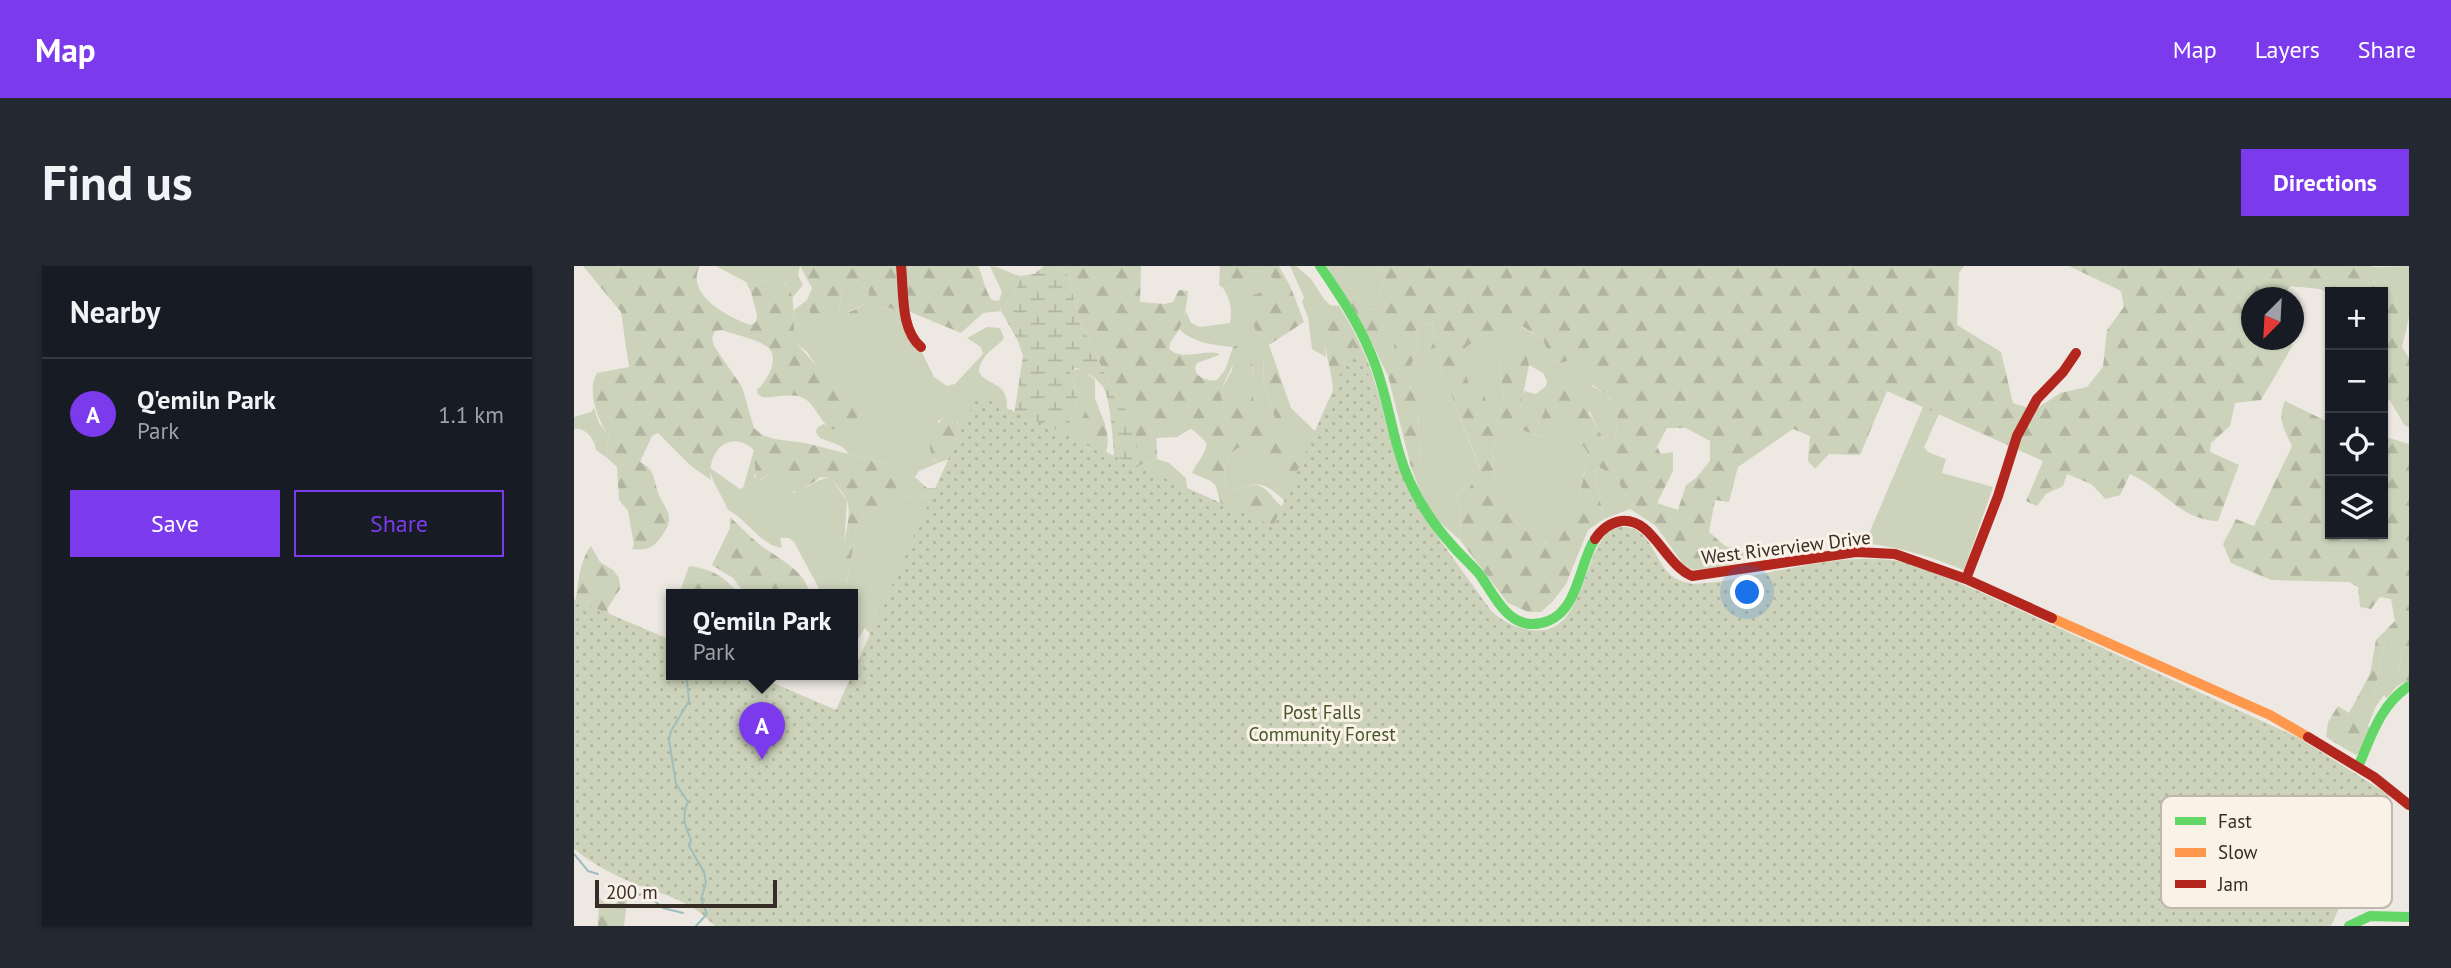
<!DOCTYPE html>
<html lang="en">
<head>
<meta charset="utf-8">
<style>
	:root { --surface:#171b24; --page:#242831; --text:#f1f3f6; --muted:#9ea1a6; --line:#363941; --accent:#7c3aed }
	body { margin:0; font-family:"PT Sans",sans-serif; background:var(--page); color:var(--text) }
	.controls { position:absolute; right:21px; top:21px; display:grid; overflow:hidden; border-radius:0px; box-shadow:0 2px 5px #0004 }
	.controls button { width:63px; height:63px; display:grid; place-items:center; padding:0; border:0; border-bottom:2px solid var(--line); background:var(--surface); color:var(--text); font:35px sans-serif }
	.compass { position:absolute; left:1667px; top:21px; width:63px; height:63px; border-radius:50%; background:var(--surface); box-shadow:0 2px 5px #0004; rotate:204deg }
	.scale { position:absolute; left:21px; bottom:18px; width:182px; box-sizing:border-box; padding-left:7px; border:4px solid #372d27; border-top:0; font-size:19px; line-height:24px; white-space:nowrap; color:#372d27; -webkit-text-stroke:5px #faf2e7; paint-order:stroke }
	.you { position:absolute; left:1174px; top:327px; width:24px; height:24px; margin:-18px; border:5px solid #fff; border-radius:50%; background:#1a73e8; box-shadow:0 0 0 10px #1a73e833 }
	.badge { display:grid; place-items:center; width:46px; height:46px; border-radius:50%; background:var(--accent); color:#fff; font-size:23px; font-weight:700 }
	.pin { position:absolute; translate:-50% -58px; filter:drop-shadow(0 2px 4px #0008) }
	.pin::after { content:''; position:absolute; top:37px; width:24px; height:21px; background:inherit; clip-path:polygon(0 0,100% 0,50% 100%) }
	.popup { position:absolute; left:92px; top:323px; width:192px; height:91px; box-sizing:border-box; display:grid; place-content:center; border-radius:0px; background:var(--surface); filter:drop-shadow(0 2px 5px #0005); font-size:23px; white-space:nowrap; color:var(--muted) }
	.popup b { font-size:26px; color:var(--text) }
	.popup::after { content:''; position:absolute; left:50%; top:100%; margin-left:-14px; border:14px solid transparent; border-top-color:var(--surface) }
	.list { margin:0; padding:0; list-style:none }
	h2 { display:flex; justify-content:space-between; align-items:center; height:91px; margin:0; padding:0 28px; font-size:30px }
	h2 small { font-size:23px; font-weight:400; color:var(--muted) }
	.list li { display:grid; grid-template-columns:46px 1fr auto; gap:21px; align-items:center; box-sizing:border-box; height:112px; padding:0 28px; border-top:2px solid var(--line) }
	.list b { display:block; font-size:26px; white-space:nowrap }
	.list p { margin:0; font-size:23px; white-space:nowrap; color:var(--muted) }
	.list em { font-size:23px; font-style:normal; color:var(--muted) }
	.actions { display:flex; gap:14px; padding:21px 28px }
	.actions a { flex:1; padding:16px 0; border:2px solid var(--accent); border-radius:0px; text-align:center; font-size:24px; color:var(--accent) }
	.actions .main { background:var(--accent); color:#fff }
	.icon { flex:none; width:38px; height:38px; fill:none; stroke:currentColor; stroke-width:2; stroke-linecap:round; stroke-linejoin:round }
	.map { position:relative; flex:none; width:1835px; height:660px; overflow:hidden; border-radius:0px }
	header { display:flex; align-items:center; gap:42px; box-sizing:border-box; height:98px; padding:0 35px; background:var(--accent); color:#fff }
	header strong { font-size:33px }
	nav { display:flex; gap:38px; margin-inline-start:auto; font-size:24px }
	.intro { display:flex; align-items:center; justify-content:space-between; box-sizing:border-box; height:168px; padding:0 42px }
	h1 { margin:0; font-size:49px }
	.button { padding:18px 32px; border-radius:0px; background:var(--accent); color:#fff; font-size:24px; font-weight:700 }
	main { display:flex; gap:42px; padding:0 42px }
	aside { flex:1; background:var(--surface); border-radius:0px; box-shadow:0 2px 5px #0004 }
	.map>svg:first-child { display:block }
	.green { fill:#cdd3ba }
	.forest { fill:url(#forest-firs); fill-rule:evenodd }
	.wetland { fill:url(#wetland-marsh) }
	.park { fill:url(#park-dots) }
	.lines { fill:none; stroke-linecap:round; stroke-linejoin:round }
	.stream { stroke:#9cbebf; stroke-width:2 }
	.fast { stroke:#63d668; stroke-width:10 }
	.slow { stroke:#ff974d; stroke-width:10 }
	.jam { stroke:#b3261e; stroke-width:10 }
	.labels { text-anchor:middle; dominant-baseline:central; stroke-width:6; stroke-linejoin:round; paint-order:stroke }
	.street-label { font-size:19px; fill:#372d27; stroke:#faf2e7 }
	.park-label { font-size:19px; fill:#44562a; stroke:#faf2e7 }
	.key { fill:#faf2e7; stroke:#c0b7ad; stroke-width:2 }
	.key-label { font-size:19px; fill:#372d27 }
</style>
</head>
<body>
<header>
<strong>Map</strong>
<nav><a>Map</a><a>Layers</a><a>Share</a></nav>
</header>
<div class="intro"><h1>Find us</h1><a class="button">Directions</a></div>
<main>
<aside>
<h2>Nearby<small></small></h2>
<ul class="list">
<li><span class="badge">A</span><div><b>Q'emiln Park</b><p>Park</p></div><em>1.1 km</em></li>
</ul>
<div class="actions"><a class="main">Save</a><a>Share</a></div>
</aside>
<div class="map">
<svg width="1835" height="660" viewBox="0 0 1835 660">
	<defs>
		<pattern id="forest-firs" width="22" height="20" patternUnits="userSpaceOnUse" patternTransform="scale(1.75)"><rect width="22" height="20" fill="#cdd3ba"/><path d="M5 1l3.5 6h-7zM16 11l3.5 6h-7z" fill="#b1b5a0"/></pattern>
		<pattern id="wetland-marsh" width="20" height="14" patternUnits="userSpaceOnUse" patternTransform="scale(1.75)"><rect width="20" height="14" fill="#cdd3ba"/><path d="M1 5h8M5 5V1M11 12h8M15 12V8" fill="none" stroke="#b1b5a0"/></pattern>
		<pattern id="park-dots" width="8" height="8" patternUnits="userSpaceOnUse" patternTransform="scale(1.75)"><rect width="8" height="8" fill="#cdd3ba"/><path d="M2 2h.1M6 6h.1" fill="none" stroke="#b1b5a0" stroke-width="1.8" stroke-linecap="round"/></pattern>
	</defs>
	<rect width="100%" height="100%" fill="#ede8e1"/>
	<!-- green -->
	<path class="green" d="M142,0H226L224,9L229,19L218,32L212,17L205,12L186,16L177,26L172,16Z
		M416,0C426,0 436,8 447,10L440,28L427,45L425,35L428,26Z
		M716,0H722L737,13L750,33L747,42L752,91L738,83L734,51L728,36L730,31Z
		M763,0H805L811,12L801,44L790,43Z
		M1835,0V51L1823,43L1822,28L1801,19L1799,1Z
		M685,4L700,13L701,18L696,23L679,29L689,89L690,118L701,152L730,162L742,175L731,206C710,184 682,160 678,128C677,119 679,109 679,100L671,99V136L667,141L648,134L646,126L658,104L662,79L659,81C639,79 620,77 605,63L612,45L617,57L626,61L656,57C658,42 657,34 649,22L667,18L678,7Z
		M272,14H282L295,25C294,39 287,41 275,45L274,49L277,53H291C308,39 314,36 331,52L360,111L373,120L381,118L409,88L407,81L393,72L413,61L426,62L430,72C424,80 415,84 410,92C394,114 422,114 429,125C435,134 433,143 431,153L490,171L504,132L496,106C507,99 512,106 521,114V132L525,143L520,141L506,199L561,201L583,193L595,197L612,212L613,224L636,292L806,186L818,181L825,206L264,467L300,373L291,362L284,373L279,376V328H271L283,259C291,243 322,229 340,230C351,230 362,233 373,234L384,162V156L376,149L364,155L359,193L364,197L345,205L341,211L315,198L275,188L267,180L246,172L242,166L243,162L249,158L260,163L249,109L233,86L223,78L220,70V44L233,34L236,47L265,45L268,20Z
		M818,55L824,66L814,110L799,79L810,59Z
		M858,57L865,98L906,203L895,223L882,227L887,250L886,274L861,252L846,225L837,201L846,198L844,141L833,111L844,81L843,60Z
		M947,60L969,74L977,93L987,97L1000,93L1011,100L1018,120L1031,127L1044,144L1041,177H1031L1016,146L971,144L966,155L952,152L946,143L950,125L962,128L972,120L973,115L969,107L955,99L952,88L924,92L930,131L923,155L909,161L900,153C904,133 890,117 888,98C888,93 891,86 892,81L909,70H932Z
		M1349,141L1365,148L1350,181L1354,186L1372,193L1368,207L1419,221L1390,304C1354,290 1329,282 1291,277Z
		M20,142L25,157L35,170L32,191L22,184C21,174 12,161 0,163V151L17,146Z
		M597,152L618,162L603,171L582,172V157L587,153Z
		M981,159H996L1014,187C1008,220 1003,258 974,278C963,271 949,264 941,255C924,236 913,199 921,175L943,162L967,171Z
		M666,181C676,185 680,194 689,199C705,207 712,201 726,217L717,240C698,225 690,210 665,224L653,222C648,206 650,189 666,181Z
		M180,184L183,199L180,211L187,214L198,205L202,204L220,227C234,224 242,211 257,212L273,235L267,328H248L220,276L215,272H206L208,282C186,279 173,253 154,244C148,229 138,217 135,201L166,223L169,222Z
		M1026,201L1043,211L1056,243L1030,253L1020,206Z
		M1819,371L1828,387L1823,412L1834,415L1823,420L1813,432L1810,429L1801,442L1794,460L1796,463L1786,486L1782,489L1770,482L1786,481L1782,460L1801,425L1811,374Z"/>
	<!-- forest -->
	<path class="forest" d="M9,0H126C110,28 155,52 177,59L182,56L183,49L177,26L186,16L205,12C228,26 215,57 223,78L283,145V152C248,184 250,140 227,131C216,127 200,132 188,131L184,128L183,124C193,115 208,90 192,80C180,72 161,69 148,64L141,65L138,72L140,80L168,121L180,162L188,169L200,173L231,177L315,198L341,211L353,222H364L373,234C362,233 351,230 340,230C322,229 291,243 283,259L271,328H267C258,299 281,256 273,235C270,227 262,219 257,212L247,211L224,227L216,224L202,204C194,205 190,214 182,215L180,184C155,161 132,187 137,214L117,200L84,167L78,170L66,196C82,204 79,214 85,229C88,237 96,245 95,255C94,263 83,279 75,282C70,284 63,283 58,283L60,279L54,245L45,234L43,201L32,191L35,170C24,155 12,125 23,107L55,101L47,46Z
		M226,0H325L331,52C314,36 308,39 291,53H277L274,49L275,46C287,41 294,39 295,25L282,14H272L268,20L265,46C255,51 246,53 236,47L233,34L238,22Z
		M328,0H404C409,10 411,26 418,34L425,35L427,45L409,47L387,67L334,45Z
		M488,0H567L566,36L590,38L599,36L605,24L614,25C613,38 611,51 605,63C601,71 596,74 595,83C608,95 628,84 644,87L645,89L623,97C616,110 633,116 643,114L651,104L659,81L663,79C665,99 644,116 648,134L667,141L671,136V99L677,93C681,105 676,118 679,131C685,162 710,183 731,206L742,175L729,162L701,152L690,118L689,89L685,75L674,42L679,29L696,23L700,18V13L685,4L678,7L667,18L649,22L645,19L646,0H705L717,22L730,56L695,79L717,142L743,167L760,154C760,141 760,128 758,115C756,95 740,50 750,33L756,39L765,40C796,88 805,127 818,181L806,186L742,276L649,246L642,220L637,215L618,207C622,196 634,187 632,176C619,163 606,152 587,153L582,157L583,193L561,201L560,156L539,125L505,53L494,10ZM666,181C676,185 680,194 689,199C705,207 712,201 725,217L714,245C693,232 693,209 665,224L653,222C648,206 650,189 666,181Z
		M753,0H763L790,43L801,44L811,12L805,0H1390L1385,7L1383,59L1427,86L1439,137L1461,144L1486,127L1513,121L1529,101L1533,64L1550,41L1547,25L1495,0H1799L1801,19L1822,28L1823,43L1835,51L1828,81L1835,92V161L1831,160L1815,133L1809,134V26H1756V28L1746,23L1716,20L1709,31L1678,32V74H1712L1719,79L1687,134L1661,137L1656,160L1637,177L1636,186L1665,199L1644,255C1608,255 1588,222 1556,208L1546,229L1532,233L1517,218L1493,208L1489,220L1472,228L1463,240L1452,235L1469,195L1313,125L1286,189L1255,188L1241,203L1234,195L1236,170L1219,163L1164,201L1155,236L1141,234L1135,266L1151,280L1169,285L1170,295L1139,302L1119,304L1109,298L1082,260L1056,243L1043,211L1025,201L1020,206L1030,253L1014,264L992,318L979,335L967,346H954L934,337L886,274L887,250L882,227L895,223L906,202L865,98L850,97L861,73L858,57L843,60L844,81L833,111L844,141L846,199L837,201L814,110L823,66L818,56L810,59L799,79ZM948,60L969,74L977,93L987,97L1000,93L1011,100C1013,118 1015,116 1029,126C1035,130 1039,138 1044,144L1041,177H1031C1019,151 1007,129 979,119L968,129L971,144L966,155L952,152L946,143L955,99L952,88L934,83L924,92L930,131L923,155L909,161L900,153L902,144L912,139L910,126L897,124L888,97L892,81L909,70L932,71ZM981,159L996,160L1014,187C1008,220 1003,258 973,278C963,270 949,264 941,255C924,236 913,199 921,175L943,162L967,171ZM1093,162H1112L1136,175V195L1122,212L1112,219L1104,244L1083,237L1099,205V186L1087,188L1083,181Z
		M1711,135L1756,157V268H1809V170L1835,178V415L1823,413L1828,387L1819,372L1811,374L1801,425L1782,460L1789,471L1786,481L1770,482L1752,471L1754,456L1764,440L1775,447L1796,408L1802,374L1821,355L1817,333L1806,331L1797,343L1786,341L1784,321L1775,316L1697,314L1657,297L1649,278L1662,253L1680,260L1718,180C1710,163 1703,153 1711,135Z
		M520,141L525,143C532,159 537,173 531,190L506,199L507,155L512,144Z
		M376,149L381,150C388,163 381,180 375,193L364,197C348,183 357,156 376,149Z
		M156,251C166,260 175,270 185,278C203,292 231,304 236,328H171L159,312L138,299L156,262Z
		M17,280L26,296L39,304L45,312L46,323L33,343L38,354L0,394C0,363 0,299 17,280Z
		M115,300C136,303 152,310 164,328H105Z
		M25,632L31,637L41,638L48,632L53,634L50,660H24Z"/>
	<!-- wetland -->
	<path class="wetland" d="M470,0H488L494,10L505,53L539,125L560,156L565,192L561,201L542,222C540,201 539,137 529,121C524,113 511,104 502,102L496,106L504,132L490,172L438,162L449,90L444,75L427,45L440,28L447,10L460,8Z"/>
	<!-- park -->
	<path class="park" d="M779,79L796,112L822,195L839,230L863,270L918,346C930,356 941,362 957,364C1019,374 1005,258 1051,261C1078,263 1080,296 1098,310C1104,315 1111,316 1118,318C1187,315 1254,284 1324,295C1351,300 1379,315 1404,325L1725,472L1815,529L1757,660H141C119,637 98,631 69,621C45,612 20,599 0,583V333L97,374V408H178L262,444L403,129L699,260Z"/>
	<g class="lines">
		<!-- stream -->
		<path class="stream" d="M113,415L115,435L97,465L95,474L102,518L114,536C107,551 111,560 117,574L115,580L130,606L132,617L127,633L133,648L122,660
			M0,588L14,605L24,608
			M53,620H57L65,629L71,627L89,642L109,647"/>
		<!-- fast -->
		<path class="fast" d="M746,0C765,28 784,56 797,88C815,129 817,175 836,216C846,238 860,259 877,278C886,289 897,298 906,309C923,333 937,369 974,355C1005,343 1005,297 1021,273
			M1784,501C1797,471 1806,439 1835,420
			M1775,660L1796,650L1835,651"/>
		<!-- slow -->
		<path class="slow" d="M1478,352L1696,449L1734,471"/>
		<!-- jam -->
		<path class="jam" d="M327,0C330,26 326,63 347,81
			M1021,273C1027,264 1036,257 1047,255C1078,251 1090,298 1118,310L1282,286L1321,288L1392,313L1478,352
			M1392,313L1424,230L1443,170L1463,133L1489,106L1502,87
			M1734,471L1800,511L1835,539"/>
	</g>
	<g class="labels">
		<!-- street labels -->
		<g class="street-label">
			<text transform="translate(1212 281) rotate(-7)">West Riverview Drive</text>
		</g>
		<!-- park labels -->
		<g class="park-label">
			<text x="748" y="446">Post Falls<tspan x="748" dy="22">Community Forest</tspan></text>
		</g>
	</g>
	<!-- legend -->
	<rect x="1587" y="530" width="231" height="112" rx="10" class="key"/>
	<rect x="1601" y="551" width="31" height="8" fill="#63d668"/>
	<rect x="1601" y="582" width="31" height="9" fill="#ff974d"/>
	<rect x="1601" y="614" width="31" height="8" fill="#b3261e"/>
	<g class="key-label">
		<text x="1644" y="562">Fast</text>
		<text x="1644" y="593">Slow</text>
		<text x="1644" y="625">Jam</text>
	</g>
</svg>
<div class="controls">
<button>+</button>
<button>−</button>
<button><svg class="icon" aria-label="locate" viewBox="0 0 24 24"><circle cx="12" cy="12" r="6"/><path d="M12 2v4M12 18v4M2 12h4M18 12h4"/></svg></button>
<button><svg class="icon" aria-label="layers" viewBox="0 0 24 24"><path d="M12 4l9 5-9 5-9-5zM3 14l9 5 9-5"/></svg></button>
</div>
<svg class="compass" viewBox="-18 -18 36 36"><path d="M0-13l5 13h-10z" fill="#e53935"/><path d="M0 13l5-13h-10z" fill="#9ea1a6"/></svg>
<div class="scale">200 m</div>
<div class="you"></div>
<div class="pin badge" style="left:188px;top:494px">A</div>
<div class="popup"><b>Q'emiln Park</b>Park</div>
</div>
</main>
</body>
</html>
